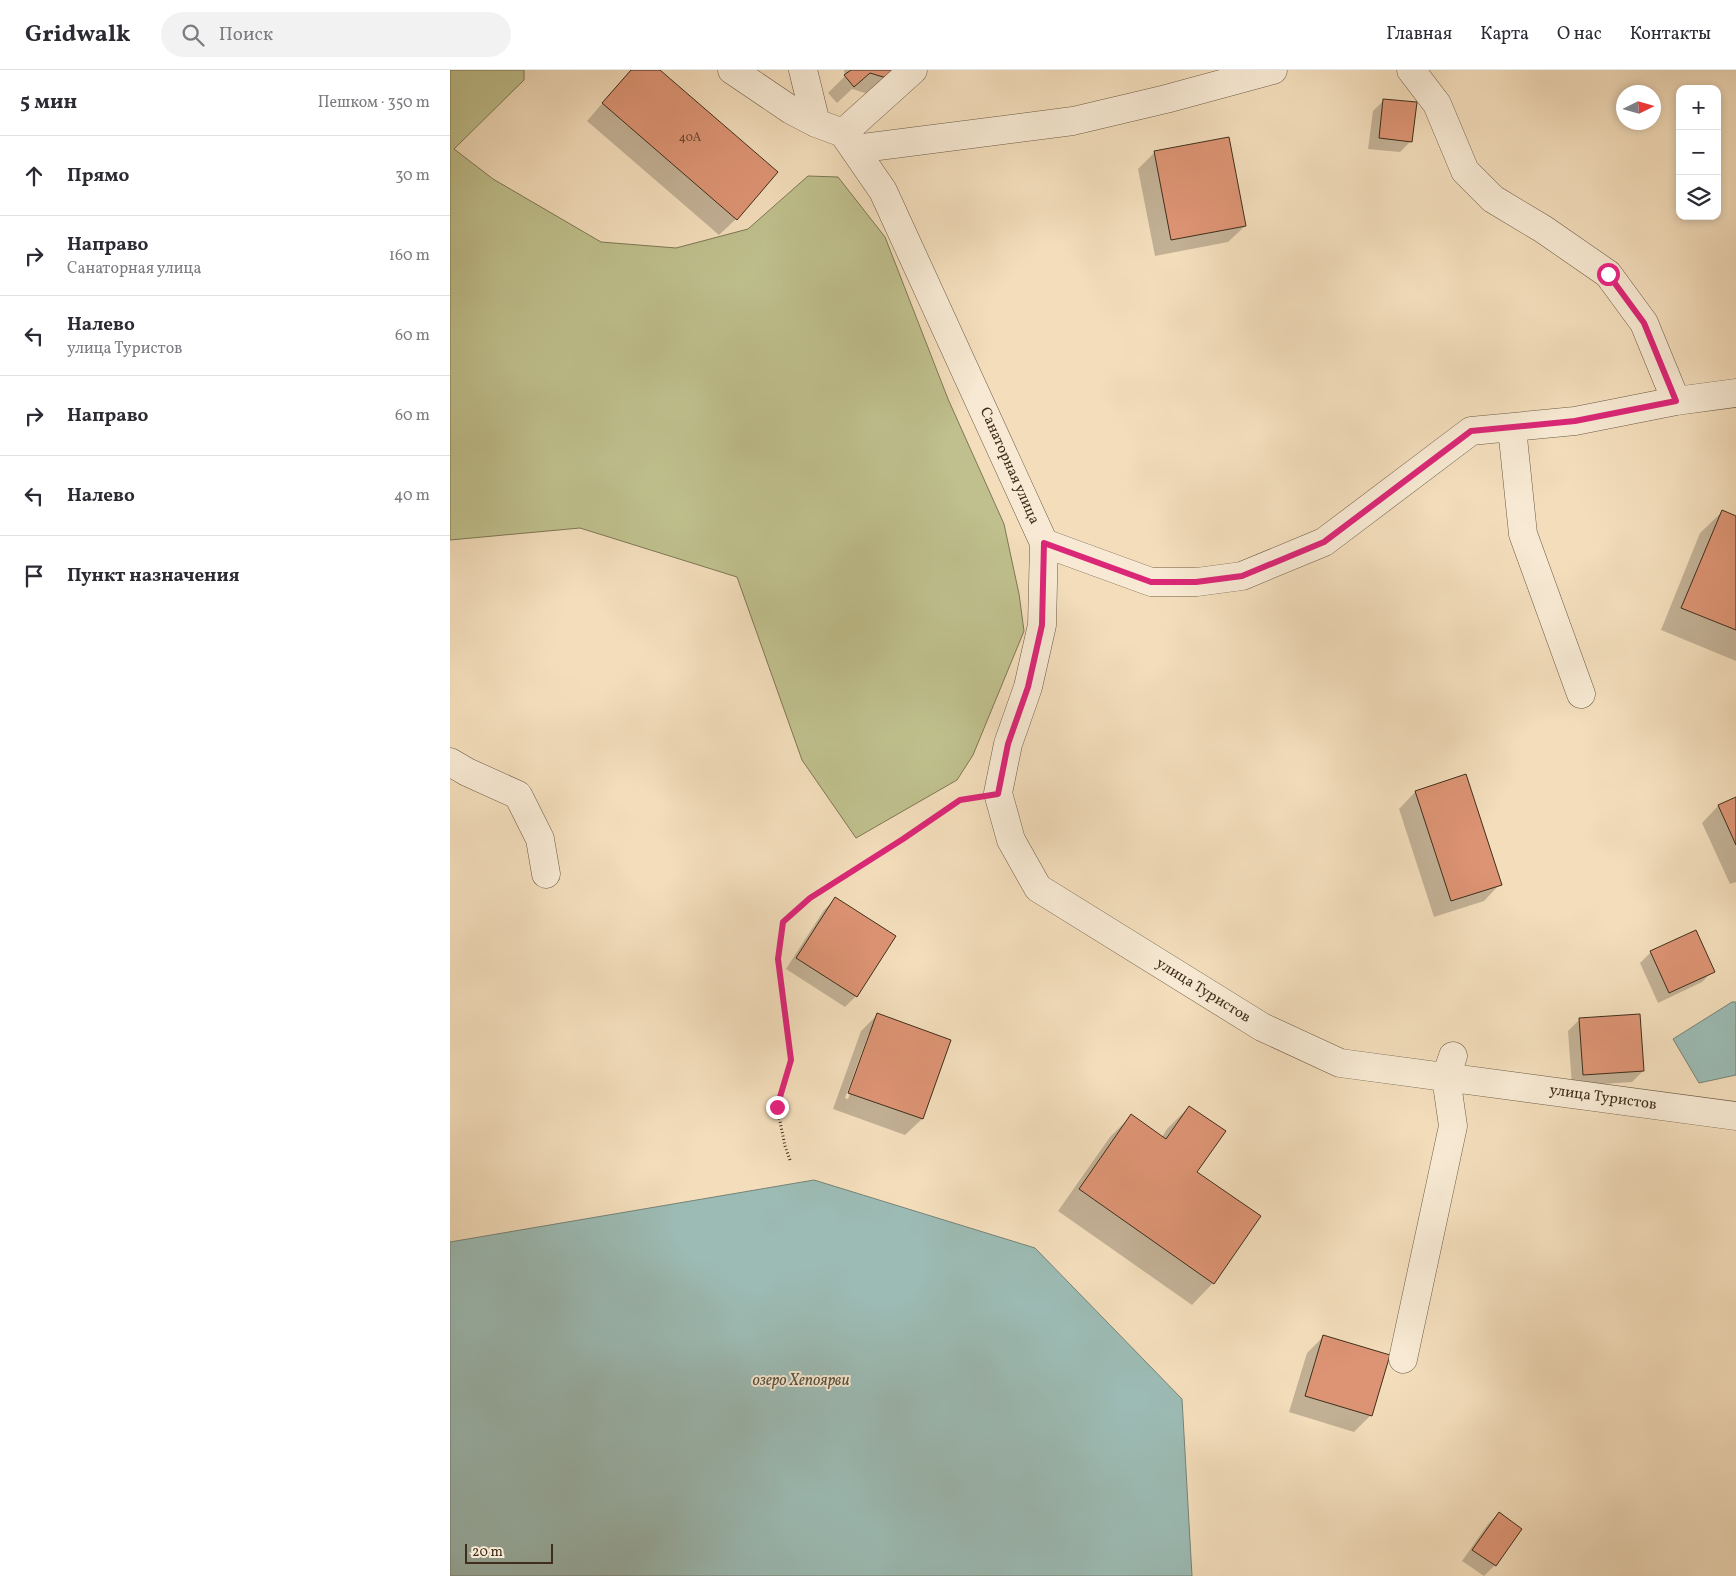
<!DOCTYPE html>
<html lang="ru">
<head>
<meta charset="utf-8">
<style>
	:root { --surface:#fff; --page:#f2f2f3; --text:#2b2b33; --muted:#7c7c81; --line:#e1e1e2 }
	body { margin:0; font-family:Vollkorn,serif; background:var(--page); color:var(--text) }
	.controls { position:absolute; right:15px; top:15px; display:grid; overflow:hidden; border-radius:10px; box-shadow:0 2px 8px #0003 }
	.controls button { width:45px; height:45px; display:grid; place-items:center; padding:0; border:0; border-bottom:1px solid var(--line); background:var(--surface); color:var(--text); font:25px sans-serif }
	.compass { position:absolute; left:1166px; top:15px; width:45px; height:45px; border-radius:50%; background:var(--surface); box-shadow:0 2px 8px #0003; rotate:85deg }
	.scale { position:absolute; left:15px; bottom:12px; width:88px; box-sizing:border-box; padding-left:5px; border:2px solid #3e2e1b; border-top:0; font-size:14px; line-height:18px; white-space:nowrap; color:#3e2e1b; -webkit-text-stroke:4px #f7e9d3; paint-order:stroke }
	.stop { position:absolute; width:15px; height:15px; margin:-11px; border:4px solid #db2777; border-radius:50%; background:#fff }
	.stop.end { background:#db2777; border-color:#fff; box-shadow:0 1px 5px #0008 }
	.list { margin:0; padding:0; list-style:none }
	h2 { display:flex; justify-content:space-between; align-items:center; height:65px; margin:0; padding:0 20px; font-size:21px }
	h2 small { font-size:16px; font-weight:400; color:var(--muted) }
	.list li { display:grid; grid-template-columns:32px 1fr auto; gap:15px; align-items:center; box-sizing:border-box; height:80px; padding:0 20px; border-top:1px solid var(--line) }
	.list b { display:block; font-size:19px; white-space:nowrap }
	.list p { margin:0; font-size:16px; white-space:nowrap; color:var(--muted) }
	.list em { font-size:16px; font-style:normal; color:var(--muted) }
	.icon { flex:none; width:28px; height:28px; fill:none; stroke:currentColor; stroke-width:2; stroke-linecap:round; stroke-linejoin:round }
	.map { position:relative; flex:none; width:1286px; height:1506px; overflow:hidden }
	header { display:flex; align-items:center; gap:30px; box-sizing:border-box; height:70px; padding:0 25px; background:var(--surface); border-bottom:1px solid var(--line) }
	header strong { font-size:24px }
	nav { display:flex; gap:28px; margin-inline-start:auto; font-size:18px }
	.search { width:350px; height:45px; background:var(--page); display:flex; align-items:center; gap:12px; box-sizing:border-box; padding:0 18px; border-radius:28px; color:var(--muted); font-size:19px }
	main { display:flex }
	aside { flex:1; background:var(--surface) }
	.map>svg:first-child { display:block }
	.green { fill:#bfc08d; stroke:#7e7754 }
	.water { fill:#9cbbb4; stroke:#768377 }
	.shadow { fill:#0003; fill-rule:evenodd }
	.building { fill:#dd9474; stroke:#3e2e1b }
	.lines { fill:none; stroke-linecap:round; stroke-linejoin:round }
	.minor-casing { stroke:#6b5a43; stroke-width:29 }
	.path { stroke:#3e2e1b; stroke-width:3; stroke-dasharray:1 2.5; stroke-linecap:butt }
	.minor { stroke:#f7e9d3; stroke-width:28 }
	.route { stroke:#db2777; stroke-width:6 }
	.labels { text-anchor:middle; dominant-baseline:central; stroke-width:4; stroke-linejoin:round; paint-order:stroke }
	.number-label { font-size:12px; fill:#664831 }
	.street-label { font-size:15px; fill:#3e2e1b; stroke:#f7e9d3 }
	.water-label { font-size:16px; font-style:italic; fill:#565141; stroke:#f7e9d3 }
</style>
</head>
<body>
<header>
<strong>Gridwalk</strong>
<div class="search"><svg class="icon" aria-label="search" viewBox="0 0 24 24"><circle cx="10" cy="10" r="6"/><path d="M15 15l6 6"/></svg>Поиск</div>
<nav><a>Главная</a><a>Карта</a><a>О нас</a><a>Контакты</a></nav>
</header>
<main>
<aside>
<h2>5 мин<small>Пешком · 350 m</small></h2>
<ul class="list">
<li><svg class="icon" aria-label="ahead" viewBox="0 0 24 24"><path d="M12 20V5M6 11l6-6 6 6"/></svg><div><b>Прямо</b></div><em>30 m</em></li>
<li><svg class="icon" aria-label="right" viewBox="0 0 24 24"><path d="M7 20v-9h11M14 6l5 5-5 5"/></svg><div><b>Направо</b><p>Санаторная улица</p></div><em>160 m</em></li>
<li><svg class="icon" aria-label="left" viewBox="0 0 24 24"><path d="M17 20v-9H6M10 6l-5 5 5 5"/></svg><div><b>Налево</b><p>улица Туристов</p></div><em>60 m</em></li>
<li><svg class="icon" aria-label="right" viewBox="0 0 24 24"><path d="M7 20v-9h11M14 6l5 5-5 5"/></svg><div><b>Направо</b></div><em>60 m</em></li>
<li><svg class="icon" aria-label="left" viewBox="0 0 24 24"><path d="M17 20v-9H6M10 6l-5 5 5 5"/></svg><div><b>Налево</b></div><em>40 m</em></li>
<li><svg class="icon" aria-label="arrive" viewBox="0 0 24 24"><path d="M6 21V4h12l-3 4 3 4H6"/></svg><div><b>Пункт назначения</b></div></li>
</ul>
</aside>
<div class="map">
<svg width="1286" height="1506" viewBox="0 0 1286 1506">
	<rect width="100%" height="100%" fill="#f3ddbb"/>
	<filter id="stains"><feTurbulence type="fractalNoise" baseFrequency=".004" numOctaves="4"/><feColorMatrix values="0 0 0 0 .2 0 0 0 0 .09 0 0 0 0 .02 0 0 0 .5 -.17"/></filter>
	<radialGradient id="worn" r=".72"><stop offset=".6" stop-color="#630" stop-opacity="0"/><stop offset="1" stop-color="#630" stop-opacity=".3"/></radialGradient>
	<!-- green -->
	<path class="green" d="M0,0H74V10L4,79L43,109L151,172L226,178L298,159L358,106L388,107L435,167L498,329L554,454L569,524L574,561L523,685L507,710L406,768L352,690L287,507L130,458L0,470Z"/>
	<!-- water -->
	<path class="water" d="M1282,932H1286V1005L1249,1013L1223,969Z
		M364,1110L585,1178L732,1329L742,1506H0V1172Z"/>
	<!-- shadow -->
	<path class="shadow" d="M181,0H209L286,149L269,165L137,51Z
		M394,0H455L432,20L415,23L402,19L387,33L378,23L395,6Z
		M934,30L961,71L950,82L918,79L923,41Z
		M705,82L795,156L778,172L705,186L688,99Z
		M1272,442L1286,448V591L1211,560L1250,463Z
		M1015,706L1050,814L1034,831L984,847L949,739L965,722Z
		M1286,728V812L1280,814L1252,753L1268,736Z
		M385,829L406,926L395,937L336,899L374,840Z
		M1201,882L1263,901L1252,912L1208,933L1190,893Z
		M427,945L500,970L472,1049L455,1065L383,1039L411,961ZM419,963H421L398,1029L395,1028Z
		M1129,950L1193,1001L1182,1012L1122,1016L1118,961Z
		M739,1037L745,1102L763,1213L742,1235L608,1141L660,1067L681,1046L712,1067L717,1059Z
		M874,1266L921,1345L904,1362L839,1342L857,1283Z
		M1049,1443L1071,1459L1045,1495L1034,1506L1012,1491L1038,1454Z"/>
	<!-- building -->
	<path class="building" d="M181,0H210L328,102L287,150L152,33Z
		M401,0H456L450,4L433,7L420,3L404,17L394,5Z
		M933,29L967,32L962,72L929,68Z
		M779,67L796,156L721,170L704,81Z
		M1272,440L1286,446V560L1231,538Z
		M1016,704L1052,815L1001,831L965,721Z
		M1286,727V775L1268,735Z
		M385,827L446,866L407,927L346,888Z
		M1246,860L1265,902L1219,923L1200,881Z
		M427,943L501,970L473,1049L398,1023Z
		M1190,944L1194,1001L1133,1005L1129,948Z
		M739,1036L776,1061L747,1102L811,1146L764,1214L629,1119L681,1044L716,1069Z
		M873,1265L940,1285L922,1346L855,1326Z
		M1049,1442L1072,1459L1046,1496L1022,1480Z"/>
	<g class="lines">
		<!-- minor casing -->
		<g class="minor-casing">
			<path id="minor" d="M282,0L341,40L366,53L393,63L433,121L594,473L701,512H747L792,506L874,472L1021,361L1125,351L1226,331L1286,323
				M353,0L366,53
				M961,0L987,34L1015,101L1043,129L1093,159L1158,204L1194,253L1226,331
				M393,63L463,0
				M405,79L623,51L716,29L823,0
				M1062,358L1073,464L1131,624
				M594,473L592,555L578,617L558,674L548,723L561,770L588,818L812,957L890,993L1286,1046
				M0,692L17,702L68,725L90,769L96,804
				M953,1289L1003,1056L996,1007L1003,986"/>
		</g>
		<!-- path -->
		<path class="path" d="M340,1090L335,1076L327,1037L341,990L328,889L333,852L360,828L453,769L509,731L522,728"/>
		<!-- minor -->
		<use href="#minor" class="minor"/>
	</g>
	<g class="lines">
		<!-- route -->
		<path class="route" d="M327,1037L341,990L328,889L333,852L360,828L453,769L510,730L548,724L558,674L578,617L592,555L594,473L701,512H746L792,506L874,472L1021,361L1125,351L1226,331L1194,253L1158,204"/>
	</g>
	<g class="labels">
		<!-- number labels -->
		<g class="number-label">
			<text x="240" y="68">40А</text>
		</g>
		<!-- street labels -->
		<g class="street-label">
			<text transform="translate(559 396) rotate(66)">Санаторная улица</text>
			<text transform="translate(753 921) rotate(32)">улица Туристов</text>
			<text transform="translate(1153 1028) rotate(8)">улица Туристов</text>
		</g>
		<!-- water labels -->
		<g class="water-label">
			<text x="351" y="1311">озеро Хепоярви</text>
		</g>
	</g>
	<rect width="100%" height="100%" filter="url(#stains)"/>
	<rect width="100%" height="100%" fill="url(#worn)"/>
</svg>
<div class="controls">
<button>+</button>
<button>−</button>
<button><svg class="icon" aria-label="layers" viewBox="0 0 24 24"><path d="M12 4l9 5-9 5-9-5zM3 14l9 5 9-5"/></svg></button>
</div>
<svg class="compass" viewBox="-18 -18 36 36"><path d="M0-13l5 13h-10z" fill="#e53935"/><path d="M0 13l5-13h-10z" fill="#7c7c81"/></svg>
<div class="scale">20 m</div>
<div class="stop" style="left:1158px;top:204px"></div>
<div class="stop end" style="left:327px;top:1037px"></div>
</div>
</main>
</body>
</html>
